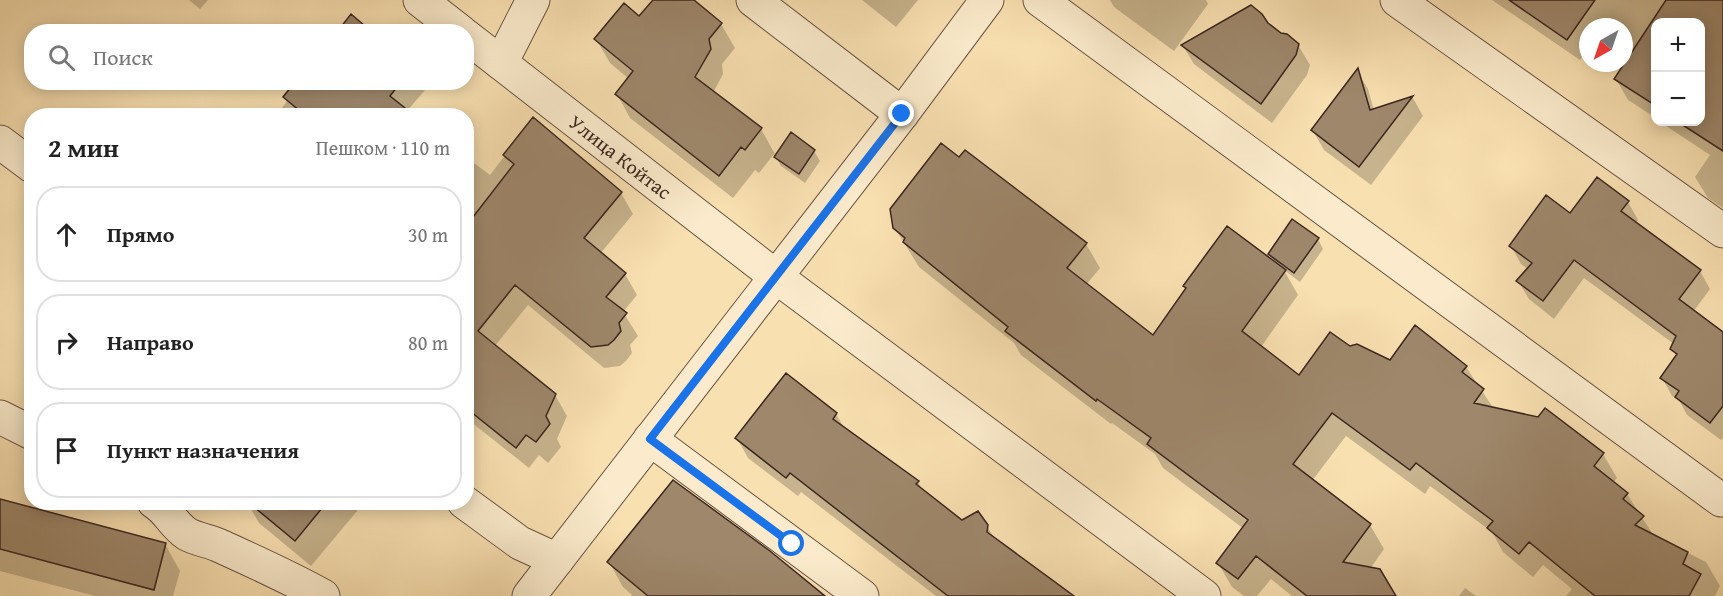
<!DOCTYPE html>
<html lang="ru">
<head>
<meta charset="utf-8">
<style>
	:root { --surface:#fff; --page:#f6f6f6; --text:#222; --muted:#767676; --line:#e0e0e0 }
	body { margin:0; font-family:"Gentium Book Plus",serif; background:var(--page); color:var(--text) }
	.controls { position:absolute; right:18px; top:18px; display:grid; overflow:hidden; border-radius:12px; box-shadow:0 3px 15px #0003 }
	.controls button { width:54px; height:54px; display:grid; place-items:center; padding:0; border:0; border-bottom:2px solid var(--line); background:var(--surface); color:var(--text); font:30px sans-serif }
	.compass { position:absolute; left:1579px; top:18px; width:54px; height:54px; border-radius:50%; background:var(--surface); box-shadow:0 3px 15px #0003; rotate:220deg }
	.stop { position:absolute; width:18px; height:18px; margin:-14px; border:4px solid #1a73e8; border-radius:50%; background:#fff }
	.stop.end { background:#1a73e8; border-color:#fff; box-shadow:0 2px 6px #0008 }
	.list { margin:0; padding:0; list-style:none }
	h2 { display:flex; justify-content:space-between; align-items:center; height:78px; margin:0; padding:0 24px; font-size:26px }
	h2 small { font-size:20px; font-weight:400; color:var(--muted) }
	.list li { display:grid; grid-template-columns:39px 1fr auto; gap:18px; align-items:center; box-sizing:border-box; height:96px; margin:0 12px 12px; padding:0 12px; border:2px solid var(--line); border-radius:24px }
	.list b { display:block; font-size:22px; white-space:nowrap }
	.list em { font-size:20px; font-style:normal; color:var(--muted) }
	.icon { flex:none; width:33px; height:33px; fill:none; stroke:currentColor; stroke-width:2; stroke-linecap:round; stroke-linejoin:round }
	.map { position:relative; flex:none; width:1723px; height:596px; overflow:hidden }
	.search { position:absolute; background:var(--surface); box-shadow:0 3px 15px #0003; left:24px; top:24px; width:450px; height:66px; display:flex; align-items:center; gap:15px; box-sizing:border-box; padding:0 21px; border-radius:24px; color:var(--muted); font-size:22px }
	.panel { position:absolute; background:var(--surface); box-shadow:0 3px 15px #0003; left:24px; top:108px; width:450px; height:402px; border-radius:24px }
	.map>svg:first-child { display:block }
	.shadow { fill:#0003; fill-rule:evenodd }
	.building { fill:#9e876b; stroke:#3b261f; stroke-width:1.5 }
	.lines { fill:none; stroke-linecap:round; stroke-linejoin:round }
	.minor-casing { stroke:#6a5444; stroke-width:35 }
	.minor { stroke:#fbebcc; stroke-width:33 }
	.route { stroke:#1a73e8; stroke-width:8 }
	.labels { text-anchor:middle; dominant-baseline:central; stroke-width:5; stroke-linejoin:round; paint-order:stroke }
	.street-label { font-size:20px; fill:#3b261f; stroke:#fbebcc }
</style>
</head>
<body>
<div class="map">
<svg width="1723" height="596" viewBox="0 0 1723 596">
	<rect width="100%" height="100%" fill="#f9e0b1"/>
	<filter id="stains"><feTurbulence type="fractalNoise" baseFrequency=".00333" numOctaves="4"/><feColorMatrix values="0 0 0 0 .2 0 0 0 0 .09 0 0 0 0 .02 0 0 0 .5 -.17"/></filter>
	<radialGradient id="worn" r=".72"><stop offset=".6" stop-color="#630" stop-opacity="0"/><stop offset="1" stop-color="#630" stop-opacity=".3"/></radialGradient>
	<!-- shadow -->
	<path class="shadow" d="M189,0H208L200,9Z
		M655,0H692L721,24L735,48L722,64L723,74L713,93L761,129L776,156L814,151L820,161L805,183L781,166L774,154L759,173L755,170L733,198L630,118L617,94L629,79L610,63L596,39L639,18Z
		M862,0H918L896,27Z
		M1110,0H1206L1208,4L1174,51L1114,7Z
		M1492,0H1723V208L1708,198L1695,177L1710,155L1660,122H1700V22H1656V118L1628,100L1616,79L1631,55L1624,50V27H1588V48L1580,60Z
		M1267,24L1298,45L1310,65L1307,75L1272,123L1194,64L1183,46Z
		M1357,71L1368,89L1374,110L1413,98L1423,116L1371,185L1324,150L1313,131Z
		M297,82H422L426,89L407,111L412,116H276L287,101L285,97Z
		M533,119L621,193L633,214L600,254L625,274L637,295L623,312L638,336L630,345L632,353L626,361L620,366L604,368L528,305L495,346L555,395L567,416L557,439L561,447L548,463L539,455L529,468L466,418V157L490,175Z
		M1628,202L1638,220L1636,223L1700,271L1710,289L1693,312L1723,334V438L1721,440L1687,415L1679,400L1672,396L1662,378L1677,357L1672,349L1674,344L1584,278L1554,319L1529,299L1518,281L1528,269L1521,264L1511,246L1570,215Z
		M895,228L1086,244L1100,268L1086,285L1153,337L1276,265L1270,254L1318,239L1323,249L1300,282L1284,270L1298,295L1261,347L1300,377L1350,347L1391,362L1466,367L1494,409L1538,419L1545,410L1603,454L1617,478L1613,483L1627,494L1654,536L1706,562L1720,586L1715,596H1566L1572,589L1543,565L1533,577L1503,552L1492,532L1430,486L1425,494L1346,436L1312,481L1370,525L1384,549L1370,569L1395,596H1292L1271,579L1257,596H1244L1232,587L1218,563L1244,529L1163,468L1155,454L1112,423L1111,424L1021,355L1014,343L919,267ZM1158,449L1255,524L1254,526L1158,453Z
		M786,375L836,414L845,429L918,482L923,491L962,522L987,526L994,538L1069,596H936L801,492L798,496L748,458L737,438Z
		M0,501L165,544L180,571L173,596H95L0,571Z
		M247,502H362L363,504L311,566L259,523Z
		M609,562L816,596H631L632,595L623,587Z
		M1465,588L1476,596H1459Z"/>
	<!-- building -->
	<path class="building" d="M653,0H694L722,23L709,39L711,49L695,77L762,128L745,150L741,147L719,176L615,94L633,71L594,39L624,3L639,16Z
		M1509,0H1595L1567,40Z
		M1666,0H1723V151L1678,122H1701V22H1656V106L1614,79Z
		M1251,5L1262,14L1268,23L1281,33L1287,34L1299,44L1296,55L1261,104L1181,45Z
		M351,14L372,32H337Z
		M1358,68L1370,110L1413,96L1359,167L1311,130Z
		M295,82H401L390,96L415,116H306L283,97Z
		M533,117L622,192L584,238L626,273L606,297L627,313L619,323L621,331L614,340L608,345L591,347L515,285L478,331L556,394L546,416L550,424L536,442L526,435L516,448L466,408V226L514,164L503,155Z
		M791,132L815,150L799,174L774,157Z
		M941,143L959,157L965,150L1087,243L1067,268L1153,335L1186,288L1183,286L1227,226L1286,270L1242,331L1299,375L1330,332L1350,346L1357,344L1390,360L1415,325L1467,366L1462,372L1484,389L1474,403L1538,417L1545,408L1604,453L1594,466L1628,493L1623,499L1644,516L1635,525L1688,552L1683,564L1701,574L1689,596H1595L1529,542L1519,554L1487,528L1493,521L1416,463L1410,470L1332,413L1293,464L1371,524L1343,562L1380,569L1396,596H1307L1256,556L1238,579L1216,563L1248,520L1147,444L1151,438L1097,399L1096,401L1005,331L1008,327L903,242L905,238L893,228L890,209Z
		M1597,177L1629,201L1621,211L1701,270L1679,299L1723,332V406L1710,423L1675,397L1679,391L1660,378L1677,354L1670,349L1676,336L1574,260L1543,301L1516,281L1532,263L1509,246L1546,195L1570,213Z
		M1292,219L1319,238L1294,273L1268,254Z
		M786,373L837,413L833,419L919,481L916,484L962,520L978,511L988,525L987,532L1074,596H948L790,473L786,478L735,438Z
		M673,480L770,551L825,596H648L607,562Z
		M0,499L166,543L154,590L0,549Z
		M248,502H327L295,541Z"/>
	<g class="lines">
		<!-- minor casing -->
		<g class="minor-casing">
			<g id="minor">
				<path d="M420,0L461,32"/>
				<path d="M753,0L902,114"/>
				<path d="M1040,0L1721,500"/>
				<path d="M1397,0L1723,231"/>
				<path id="s1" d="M466,36L775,276L1204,596"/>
				<path d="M501,63L533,0"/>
				<path d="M0,142L32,166"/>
				<path d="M0,417L32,433"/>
				<path d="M650,439L862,596"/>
				<path d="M154,502C168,510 173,525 187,534C196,539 208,541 218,545C253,561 289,577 323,596"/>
				<path d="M464,502L520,543L557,560"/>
				<path d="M529,596L902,114L987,0"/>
			</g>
		</g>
		<!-- minor -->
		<use href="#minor" class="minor"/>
	</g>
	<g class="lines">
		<!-- route -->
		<path class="route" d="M792,544L650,439L902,114"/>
	</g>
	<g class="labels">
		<!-- street labels -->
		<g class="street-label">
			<text stroke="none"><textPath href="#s1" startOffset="196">Улица Койтас</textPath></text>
		</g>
	</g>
	<rect width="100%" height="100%" filter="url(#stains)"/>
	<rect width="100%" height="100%" fill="url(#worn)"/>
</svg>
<div class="controls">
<button>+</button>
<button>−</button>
</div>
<svg class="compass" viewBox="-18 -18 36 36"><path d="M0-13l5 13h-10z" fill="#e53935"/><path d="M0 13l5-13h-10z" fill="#767676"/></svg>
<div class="stop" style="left:792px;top:544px"></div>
<div class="stop end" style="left:902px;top:114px"></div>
<div class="search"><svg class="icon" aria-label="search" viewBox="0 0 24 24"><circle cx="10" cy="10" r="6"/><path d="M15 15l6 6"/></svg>Поиск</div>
<section class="panel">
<h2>2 мин<small>Пешком · 110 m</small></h2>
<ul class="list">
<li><svg class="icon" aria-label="ahead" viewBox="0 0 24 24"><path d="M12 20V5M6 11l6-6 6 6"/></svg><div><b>Прямо</b></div><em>30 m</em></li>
<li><svg class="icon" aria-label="right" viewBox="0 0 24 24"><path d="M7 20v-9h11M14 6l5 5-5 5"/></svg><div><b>Направо</b></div><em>80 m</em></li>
<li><svg class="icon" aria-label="arrive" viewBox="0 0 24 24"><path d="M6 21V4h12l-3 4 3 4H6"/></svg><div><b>Пункт назначения</b></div></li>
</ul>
</section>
</div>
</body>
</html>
